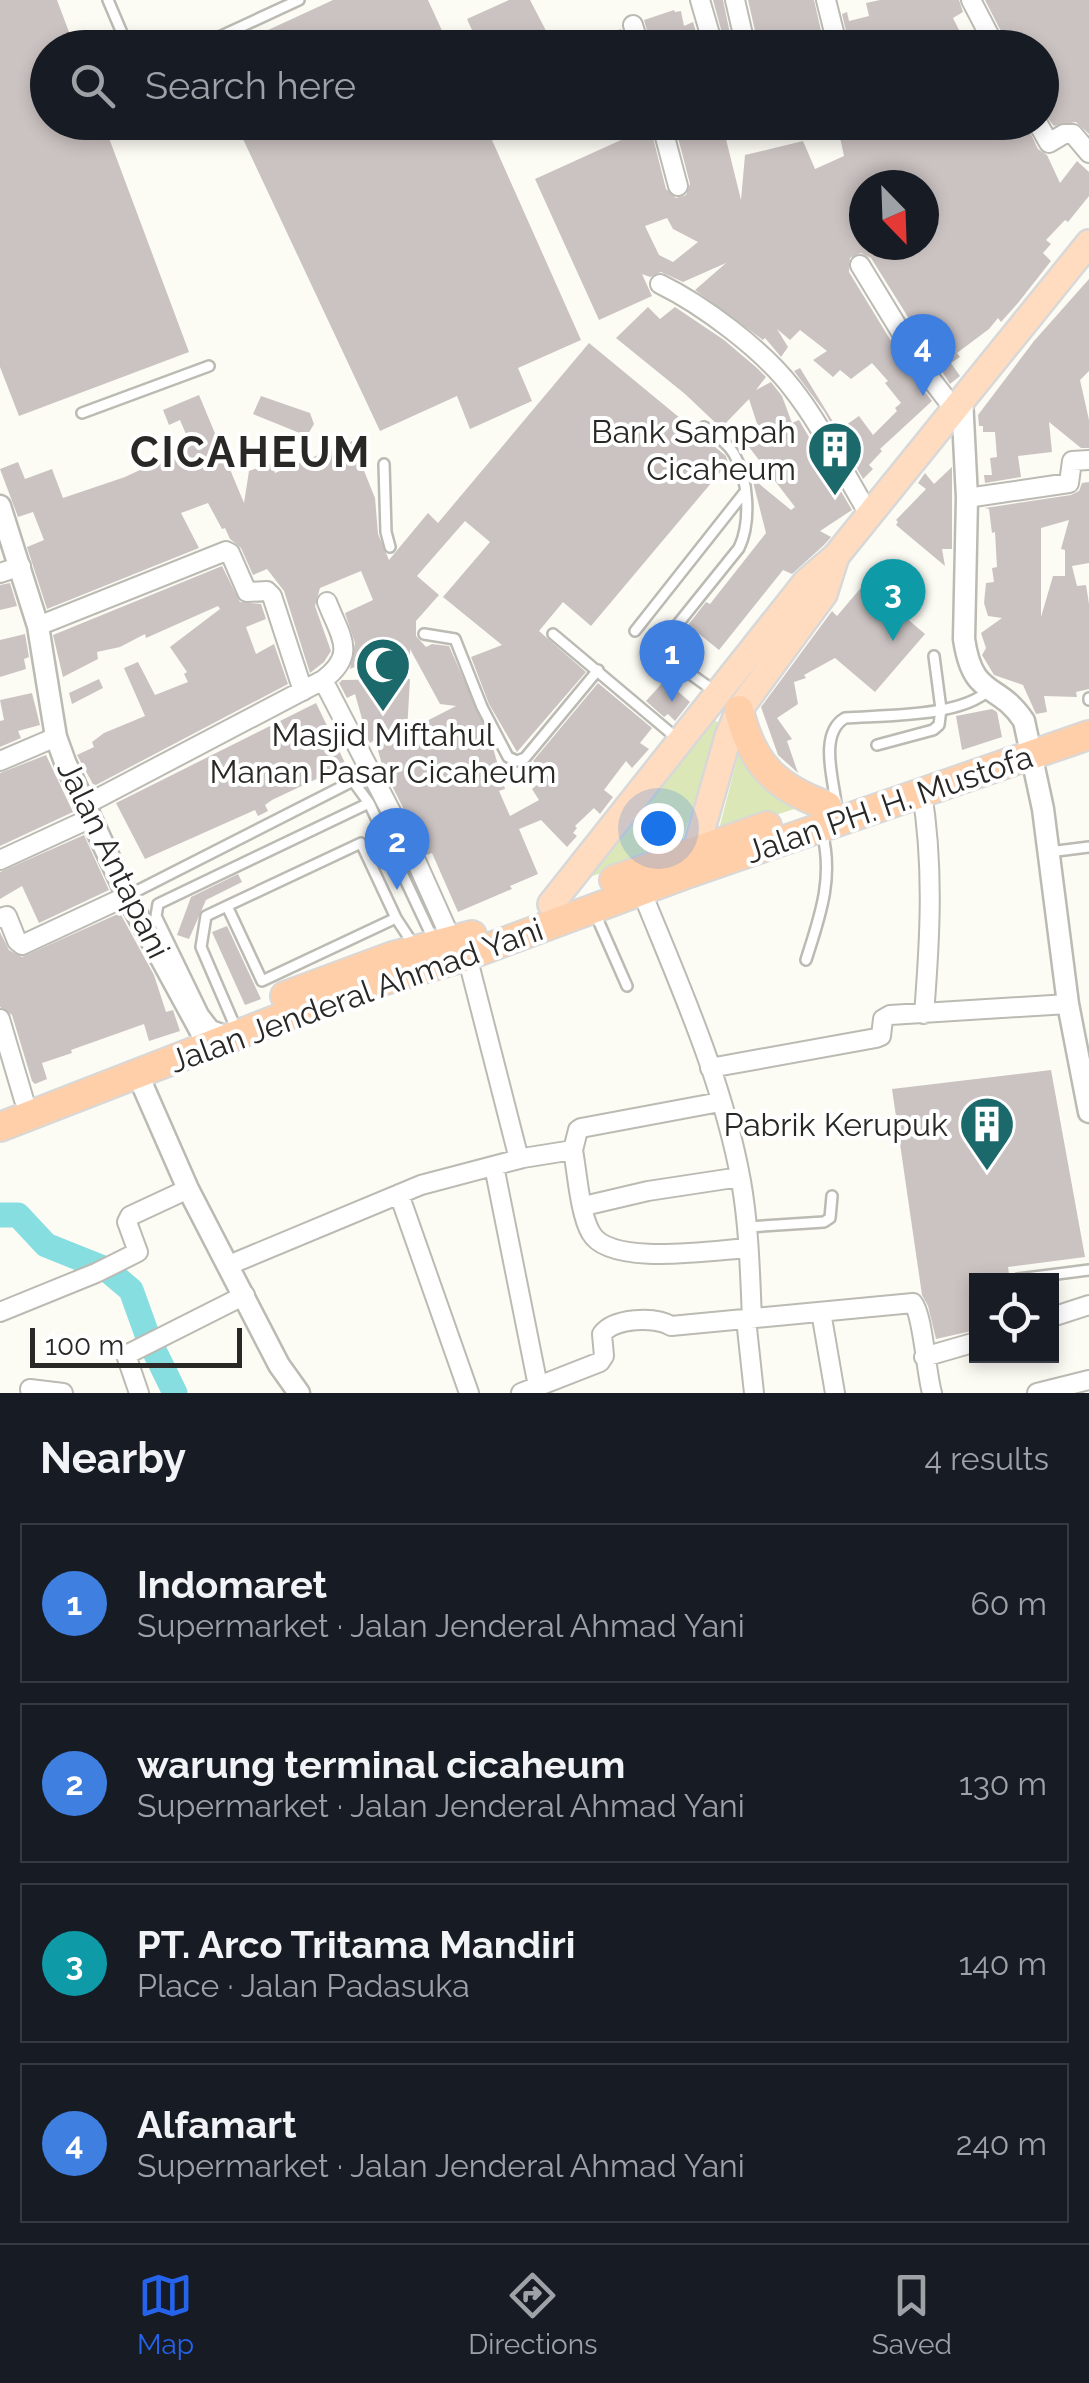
<!DOCTYPE html>
<html lang="en">
<head>
<meta charset="utf-8">
<style>
	:root { --surface:#171b24; --page:#20242c; --text:#f1f3f6; --muted:#9ea1a6; --line:#363941; --accent:#2563eb }
	body { margin:0; font-family:Raleway,sans-serif; background:var(--page); color:var(--text) }
	.controls { position:absolute; right:30px; bottom:30px; display:grid; overflow:hidden; border-radius:0px; box-shadow:0 5px 15px #0003 }
	.controls button { width:90px; height:90px; display:grid; place-items:center; padding:0; border:0; border-bottom:2px solid var(--line); background:var(--surface); color:var(--text); font:50px sans-serif }
	.compass { position:absolute; left:849px; top:170px; width:90px; height:90px; border-radius:50%; background:var(--surface); box-shadow:0 5px 15px #0003; rotate:157deg }
	.scale { position:absolute; left:30px; bottom:25px; width:212px; box-sizing:border-box; padding-left:10px; border:5px solid #292826; border-top:0; font-size:28px; line-height:35px; white-space:nowrap; color:#292826; -webkit-text-stroke:8px #fff; paint-order:stroke }
	.you { position:absolute; left:658px; top:828px; width:35px; height:35px; margin:-25px; border:8px solid #fff; border-radius:50%; background:#1a73e8; box-shadow:0 0 0 15px #1a73e833 }
	.badge { display:grid; place-items:center; width:65px; height:65px; border-radius:50%; background:var(--accent); color:#fff; font-size:32px; font-weight:700 }
	.pin { position:absolute; translate:-50% -82px; filter:drop-shadow(0 2px 5px #0008) }
	.pin::after { content:''; position:absolute; top:52px; width:35px; height:30px; background:inherit; clip-path:polygon(0 0,100% 0,50% 100%) }
	.list { margin:0; padding:0; list-style:none }
	h2 { display:flex; justify-content:space-between; align-items:center; height:130px; margin:0; padding:0 40px; font-size:42px }
	h2 small { font-size:32px; font-weight:400; color:var(--muted) }
	.list li { display:grid; grid-template-columns:65px 1fr auto; gap:30px; align-items:center; box-sizing:border-box; height:160px; margin:0 20px 20px; padding:0 20px; border:2px solid var(--line); border-radius:0px }
	.list b { display:block; font-size:38px; white-space:nowrap }
	.list p { margin:0; font-size:32px; white-space:nowrap; color:var(--muted) }
	.list em { font-size:32px; font-style:normal; color:var(--muted) }
	.icon { flex:none; width:55px; height:55px; fill:none; stroke:currentColor; stroke-width:2; stroke-linecap:round; stroke-linejoin:round }
	.map { position:relative; flex:none; width:1089px; height:1393px; overflow:hidden }
	.search { position:absolute; background:var(--surface); box-shadow:0 5px 15px #0003; left:30px; right:30px; top:30px; height:110px; display:flex; align-items:center; gap:25px; box-sizing:border-box; padding:0 35px; border-radius:55px; color:var(--muted); font-size:38px }
	.sheet { height:850px; background:var(--surface) }
	nav { display:flex; justify-content:space-around; align-items:center; box-sizing:border-box; height:140px; border-top:2px solid var(--line); background:var(--surface); font-size:28px; color:var(--muted) }
	nav a { display:grid; justify-items:center; gap:5px }
	nav .on { color:var(--accent) }
	.map>svg:first-child { display:block }
	.green { fill:#dbe7b7 }
	.lines { fill:none; stroke-linecap:round; stroke-linejoin:round }
	.river { stroke:#86dee1; stroke-width:25 }
	.building { fill:#cbc3c2; fill-rule:evenodd }
	.service-casing { stroke:#bbbab3; stroke-width:14 }
	.minor-casing { stroke:#bbbab3; stroke-width:22 }
	.tertiary-casing { stroke:#bbbab3; stroke-width:25 }
	.primary-casing { stroke:#d8d8d8; stroke-width:30 }
	.trunk-casing { stroke:#d8d8d8; stroke-width:32 }
	.service { stroke:#fff; stroke-width:9 }
	.minor { stroke:#fff; stroke-width:18 }
	.tertiary { stroke:#fff; stroke-width:20 }
	.primary { stroke:#ffdbbf; stroke-width:25 }
	.trunk { stroke:#ffcfaa; stroke-width:28 }
	.labels { text-anchor:middle; dominant-baseline:central; stroke-width:8; stroke-linejoin:round; paint-order:stroke }
	.poi-label { font-size:32px; fill:#292826; stroke:#fff; text-anchor:end }
	.street-label { font-size:32px; fill:#292826; stroke:#fff }
	.district-label { font-size:42px; font-weight:bold; letter-spacing:2.5px; fill:#292826; stroke:#fff }
</style>
</head>
<body>
<div class="map">
<svg width="1089" height="1393" viewBox="0 0 1089 1393">
	<rect width="100%" height="100%" fill="#fcfbf4"/>
	<!-- green -->
	<path class="green" d="M710,717L719,723L681,845L584,879Z
		M740,748L807,805L718,833Z"/>
	<g class="lines">
		<!-- river -->
		<path class="river" d="M0,1215H18L46,1245L106,1269L131,1290L149,1340L175,1393"/>
	</g>
	<!-- building -->
	<path class="building" d="M0,0H57L75,48H48V122H103L189,352L19,416L0,367Z
		M333,0H428L450,48H229Z
		M509,0H530L555,48H480L467,19Z
		M713,0H723L733,48H726Z
		M748,0H814L825,48H801L798,35L758,44Z
		M880,0H959L963,12L953,18L960,32L982,48H850L842,14L847,12L849,21L869,16L866,3Z
		M985,0H1089V134L1076,122L1054,126L1042,111V48H1031L1024,36L1008,45Z
		M674,10L675,12L681,11L684,26L693,22L701,48H652L644,20Z
		M621,29L627,48H573L579,44L576,37L586,32L590,40Z
		M235,122H484L581,340L518,368L532,401L470,429L457,396L380,431Z
		M615,122H649L666,189L676,198L686,195L690,184L674,122H696L700,137L724,131L741,200L745,155L803,141L815,169L844,156L838,128L801,136L802,138L747,135L748,122H845L851,133L866,137L884,132L888,122H1025L1038,149L1047,155L1060,183L1077,161L1089,172V196L1068,222L1065,220L1046,240L1051,244L1043,253L1051,261L1018,303L1001,322L998,318L989,329L957,353L960,357L951,363L960,376L950,384L871,258L861,253L850,258L849,272L913,377L932,401L880,449L882,451L869,465L873,469L863,479L824,411L794,371L800,368L835,425L843,422L846,425L859,416L873,435L897,411L895,408L901,403L885,383L888,381L872,363L851,379L840,370L833,377L813,360L827,351L800,330L790,340L777,329L788,347L781,357L765,338L763,340L695,290L726,263L683,282L661,272L650,277L642,274L652,296L599,320L535,179L621,140ZM864,185H924V245H864ZM667,218L673,229L698,242L673,262L659,255L645,226Z
		M1089,279V371L1080,380L1089,420V448H1081L1049,422L1052,452L1018,456L1021,477L985,483L984,475H992L990,458L997,457L995,432H983V426H979L978,415L1034,341Z
		M648,307L660,319L675,307L724,340L757,368L766,377L756,390L771,382L782,396L792,423L799,420L852,510L820,531L831,537L824,545L792,574L783,570L719,650L688,625L706,602L710,604L766,533L752,478L791,510L795,507L749,447V438L760,433L749,399L721,428L685,394L616,338Z
		M589,343L726,456L728,463L591,626L563,602L539,631L586,672L517,752L489,704L471,657L502,645L443,597L490,542L465,521L417,576L439,595L416,621V636L426,647L432,644L449,646L491,741L505,789L499,791L510,816L539,800L532,789L550,774L533,761L598,683L652,728L640,743L649,749L632,768L626,761L604,790L613,797L600,814L594,808L575,826L577,828L573,833L577,836L567,847L541,820L519,829L538,874L510,886L512,889L458,912L432,853L427,855L383,768L375,740L370,743L361,727L364,726L355,694L347,698L339,683L342,680L410,679L407,731L456,706L440,704L410,649V675H407L399,648L350,669L355,643L345,613L373,600L361,571L320,588L315,606L331,651L324,662L310,673L284,591L267,569L253,575L241,548L230,539L225,528L222,529L208,503L181,513L199,548L47,609L27,547L44,540L33,512L18,517L0,469L18,462L25,479L52,469L63,498L125,477L191,446L180,420L169,425L163,410L199,395L244,503L249,471L272,463L275,473L352,441L375,498L378,534L389,560L428,513L438,523Z
		M261,396L310,413L314,424L307,436L253,414Z
		M952,467V549H942L945,566L896,525L898,522L896,520L926,489L918,483L925,473L934,484Z
		M1089,482V563L1072,566L1077,586L1086,585L1089,604V689L1076,692L1077,697L1044,696L1047,712L1036,714L1023,685L994,675L982,655L986,648L981,633L1002,618L988,616L984,603L986,583L994,582L992,568L997,567L995,532L992,533L989,509L985,508L1071,495L1079,491L1082,483ZM1069,520L1061,549L1065,550V576H1053L1041,617V528Z
		M222,566L240,602L261,604L266,619L246,627L256,654L274,644L288,684L94,786L77,755L94,747L92,742L104,733L145,716L124,668L138,662L155,695L188,682L184,674L187,672L170,647L220,609L218,606L146,638L145,634L120,647L97,652L98,659L63,677L53,635Z
		M10,583L17,606L0,610V585Z
		M865,583L925,634L875,692L835,658L804,675L806,678L794,682L798,704L777,718L792,739L787,741L798,773L778,755L761,707L832,611L837,616Z
		M25,634L29,657L24,659L26,669L0,677V640Z
		M99,679L103,688L72,704L69,693Z
		M665,680L690,702L675,721L668,714L664,717L646,701Z
		M32,693L40,725L18,731L21,738L0,747V721L4,720L0,700Z
		M316,703L346,765L272,800L265,805L268,811L258,816L255,810L145,859L116,803Z
		M992,709L997,712L1002,737L962,750L956,716Z
		M46,755L73,812L0,846V773Z
		M84,835L109,890L39,923L22,886L0,899V872Z
		M238,874L242,882L206,900L189,939L177,935L191,897Z
		M120,913L154,975L166,1012L173,1010L180,1031L149,1041L144,1024L71,1050L72,1053L42,1063L47,1079L35,1084L32,1081L12,1015L0,1007V932L9,950L22,957Z
		M227,926L261,999L245,1005L212,932Z
		M1051,1070L1085,1257L1008,1267L1010,1280H976V1330L936,1339L928,1306L922,1295L892,1089Z"/>
	<g class="lines">
		<!-- service casing -->
		<g class="service-casing">
			<path id="service" d="M108,0L125,40
				M195,48L299,0
				M82,413L209,366
				M704,427C715,435 727,442 734,454C749,479 751,523 739,548L657,650L717,693
				M384,464L386,532L390,547
				M635,631L744,493
				M424,634L455,639L482,707L508,757L517,761L525,758L598,670
				M553,634L679,740
				M1089,698V700
				M877,745L933,730L939,725L941,709L934,656
				M836,803C833,778 819,733 845,718C885,715 961,717 989,690
				M1049,852L1089,847
				M127,896L353,781L369,803
				M227,906L262,981L396,918
				M594,911L627,986
				M806,960C820,916 834,878 822,832
				M227,1031L213,1026L203,1013L156,916L158,904L369,803L435,943
				M238,1033L201,947L206,916L227,906L361,843L396,918L415,947
				M748,1227L824,1222L830,1218L832,1196
				M1018,1279L1089,1270"/>
		</g>
		<!-- minor casing -->
		<g class="minor-casing">
			<path id="minor" d="M700,0L714,48
				M735,0L746,48
				M826,0L838,48
				M971,0L996,48
				M633,25L640,48
				M661,122L678,186
				M857,122L864,125L876,122
				M1037,122L1049,143L1064,134H1073L1089,153
				M860,265L924,370L954,409
				M660,284C703,305 763,350 792,388C822,426 844,473 869,514
				M967,498L1069,483L1072,461L1089,460
				M0,573L21,566
				M38,626L226,551L230,553L247,592L267,591L272,596L303,691
				M323,680L413,854L452,941
				M0,761L56,737
				M922,793C934,867 930,939 924,1014
				M85,805L323,680C358,654 340,636 327,602
				M0,860L91,818
				M641,890C679,984 723,1081 741,1181C749,1226 750,1273 752,1319
				M0,918L7,916L17,941L22,945L127,896
				M467,956L519,1159
				M0,1019L24,1100
				M710,1068L876,1038L881,1036L883,1019L890,1015L1068,1004
				M573,1150C577,1172 580,1215 591,1233C610,1267 714,1250 748,1248
				M494,1166L538,1386
				M399,1194L469,1393
				M584,1206L648,1191L740,1177
				M229,1265L421,1185L523,1158L573,1150L578,1130L581,1128L720,1102
				M0,1312L96,1273L138,1252L127,1222L130,1216L188,1189
				M821,1312L835,1393
				M1052,1317L1089,1305
				M746,1319L754,1393
				M924,1357L976,1342
				M31,1393L30,1389L63,1393
				M139,1393L126,1355L245,1295
				M521,1393L600,1362L604,1356L602,1334C614,1318 655,1316 671,1326L913,1303C923,1315 926,1372 932,1393
				M1037,1393L1089,1380"/>
		</g>
		<!-- tertiary casing -->
		<g class="tertiary-casing">
			<path id="tertiary" d="M962,398L967,498L964,639C973,700 998,681 1024,721L1043,809L1068,1004L1089,1112
				M0,506L38,626L56,737L65,762L127,896L201,1032
				M138,1075L188,1189L279,1365L299,1393"/>
		</g>
		<!-- primary casing -->
		<g class="primary-casing">
			<path id="primary" d="M692,864L728,737L739,710L824,594L836,556
				M551,904L806,582L836,556L1089,243"/>
		</g>
		<!-- trunk casing -->
		<g class="trunk-casing">
			<path id="trunk" d="M739,710C752,764 775,787 827,806
				M614,880L767,826
				M285,996L393,956L472,935
				M0,1127L355,989L461,958L689,873L1089,735"/>
		</g>
		<!-- service -->
		<use href="#service" class="service"/>
		<!-- minor -->
		<use href="#minor" class="minor"/>
		<!-- tertiary -->
		<use href="#tertiary" class="tertiary"/>
		<!-- primary -->
		<use href="#primary" class="primary"/>
		<!-- trunk -->
		<use href="#trunk" class="trunk"/>
	</g>
	<!-- icons -->
	<defs>
		<g id="building-pin" transform="scale(2.875)"><path d="M0 17L-7.5 6A9.5 9.5 0 1 1 7.5 6Z" fill="#1b696a" stroke="#fff"/><path d="M-4-6H4V6H1V3H-1V6H-4ZM-2.5-4.3h1.7v1.8h-1.7ZM.8-4.3h1.7v1.8H.8ZM-2.5-1h1.7V.8h-1.7ZM.8-1h1.7V.8H.8Z" fill="#fff"/></g>
		<g id="mosque-pin" transform="scale(2.875)"><path d="M0 17L-7.5 6A9.5 9.5 0 1 1 7.5 6Z" fill="#1b696a" stroke="#fff"/><path d="M3.5-4.9A6 6 0 1 0 3.5 4.9A5 5 0 1 1 3.5-4.9Z" fill="#fff"/></g>
	</defs>
	<g fill-rule="evenodd">
		<use href="#building-pin" x="835" y="449"/>
		<use href="#mosque-pin" x="383" y="665"/>
		<use href="#building-pin" x="987" y="1124"/>
	</g>
	<g class="labels">
		<!-- poi labels -->
		<g class="poi-label">
			<text x="796" y="431">Bank Sampah<tspan x="796" dy="37">Cicaheum</tspan></text>
			<text x="383" y="734" text-anchor="middle">Masjid Miftahul<tspan x="383" dy="37">Manan Pasar Cicaheum</tspan></text>
			<text x="948" y="1124">Pabrik Kerupuk</text>
		</g>
		<!-- street labels -->
		<g class="street-label">
			<text transform="translate(889 804) rotate(-19)">Jalan PH. H. Mustofa</text>
			<text transform="translate(114 859) rotate(64)">Jalan Antapani</text>
			<text transform="translate(356 995) rotate(-20)">Jalan Jenderal Ahmad Yani</text>
		</g>
		<!-- district labels -->
		<g class="district-label">
			<text x="251" y="452">CICAHEUM</text>
		</g>
	</g>
</svg>
<div class="controls">
<button><svg class="icon" aria-label="locate" viewBox="0 0 24 24"><circle cx="12" cy="12" r="6"/><path d="M12 2v4M12 18v4M2 12h4M18 12h4"/></svg></button>
</div>
<svg class="compass" viewBox="-18 -18 36 36"><path d="M0-13l5 13h-10z" fill="#e53935"/><path d="M0 13l5-13h-10z" fill="#9ea1a6"/></svg>
<div class="scale">100 m</div>
<div class="you"></div>
<div class="pin badge" style="left:672px;top:702px;background:#3f7fe0">1</div>
<div class="pin badge" style="left:397px;top:890px;background:#3f7fe0">2</div>
<div class="pin badge" style="left:893px;top:641px;background:#0f9aa8">3</div>
<div class="pin badge" style="left:923px;top:396px;background:#3f7fe0">4</div>
<div class="search"><svg class="icon" aria-label="search" viewBox="0 0 24 24"><circle cx="10" cy="10" r="6"/><path d="M15 15l6 6"/></svg>Search here</div>
</div>
<section class="sheet">
<h2>Nearby<small>4 results</small></h2>
<ul class="list">
<li><span class="badge" style="background:#3f7fe0">1</span><div><b>Indomaret</b><p>Supermarket · Jalan Jenderal Ahmad Yani</p></div><em>60 m</em></li>
<li><span class="badge" style="background:#3f7fe0">2</span><div><b>warung terminal cicaheum</b><p>Supermarket · Jalan Jenderal Ahmad Yani</p></div><em>130 m</em></li>
<li><span class="badge" style="background:#0f9aa8">3</span><div><b>PT. Arco Tritama Mandiri</b><p>Place · Jalan Padasuka</p></div><em>140 m</em></li>
<li><span class="badge" style="background:#3f7fe0">4</span><div><b>Alfamart</b><p>Supermarket · Jalan Jenderal Ahmad Yani</p></div><em>240 m</em></li>
</ul>
</section>
<nav>
<a class="on"><svg class="icon" aria-label="map" viewBox="0 0 24 24"><path d="M3 6l6-2 6 2 6-2v14l-6 2-6-2-6 2zM9 4v14M15 6v14"/></svg>Map</a>
<a><svg class="icon" aria-label="directions" viewBox="0 0 24 24"><path d="M12 3l9 9-9 9-9-9zM9 14v-3h6M13 9l2 2-2 2"/></svg>Directions</a>
<a><svg class="icon" aria-label="saved" viewBox="0 0 24 24"><path d="M7 4h10v16l-5-4-5 4z"/></svg>Saved</a>
</nav>
</body>
</html>
